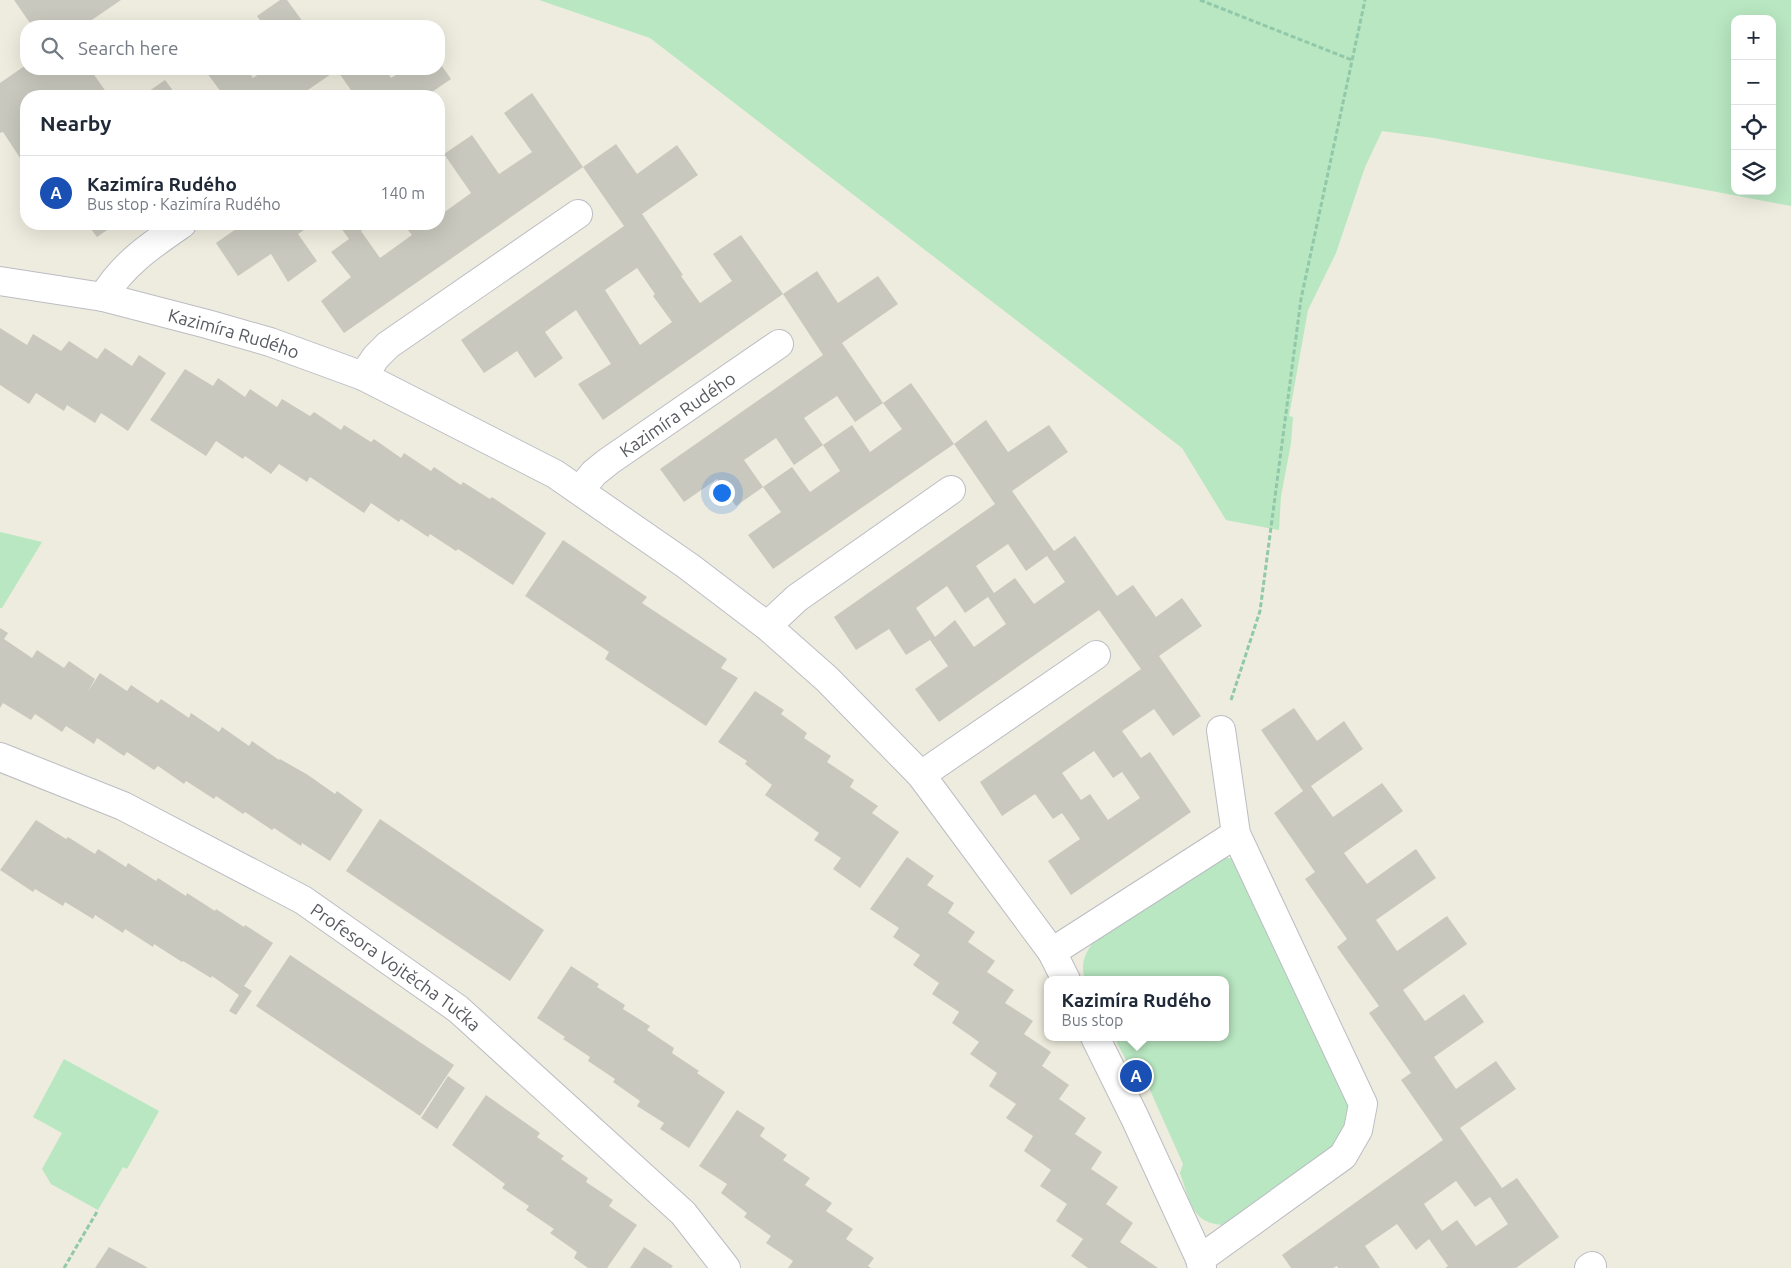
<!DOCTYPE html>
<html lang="en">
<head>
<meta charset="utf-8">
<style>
	:root { --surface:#fff; --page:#f2f2f3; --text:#1f2937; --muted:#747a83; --line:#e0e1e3; --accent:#f6541b }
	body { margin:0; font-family:Ubuntu,sans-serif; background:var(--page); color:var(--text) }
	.controls { position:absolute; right:15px; top:15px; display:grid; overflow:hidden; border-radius:10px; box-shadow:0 5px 20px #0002 }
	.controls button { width:45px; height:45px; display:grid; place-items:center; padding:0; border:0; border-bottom:1px solid var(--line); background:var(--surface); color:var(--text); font:25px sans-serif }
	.you { position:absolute; left:721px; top:492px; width:18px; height:18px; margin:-12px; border:4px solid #fff; border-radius:50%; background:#1a73e8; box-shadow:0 0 0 8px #1a73e833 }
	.badge { display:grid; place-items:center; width:32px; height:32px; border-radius:50%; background:var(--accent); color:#fff; font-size:16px; font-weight:700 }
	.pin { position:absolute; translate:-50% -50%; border:2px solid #fff; box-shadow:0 1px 5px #0006 }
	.popup { position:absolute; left:1044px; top:976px; width:185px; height:65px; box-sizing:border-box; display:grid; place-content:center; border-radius:10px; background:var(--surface); filter:drop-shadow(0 1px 4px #0005); font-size:16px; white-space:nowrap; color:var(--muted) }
	.popup b { font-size:19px; color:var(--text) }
	.popup::after { content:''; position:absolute; left:50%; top:100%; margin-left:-10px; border:10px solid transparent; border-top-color:var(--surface) }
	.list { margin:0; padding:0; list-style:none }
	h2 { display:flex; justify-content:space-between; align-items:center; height:65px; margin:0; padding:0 20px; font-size:21px }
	h2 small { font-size:16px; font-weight:400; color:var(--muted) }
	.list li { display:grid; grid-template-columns:32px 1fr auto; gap:15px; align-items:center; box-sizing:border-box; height:75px; padding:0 20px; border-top:1px solid var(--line) }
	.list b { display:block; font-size:19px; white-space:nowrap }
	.list p { margin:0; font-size:16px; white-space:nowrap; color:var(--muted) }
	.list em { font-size:16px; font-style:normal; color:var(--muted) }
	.icon { flex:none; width:28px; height:28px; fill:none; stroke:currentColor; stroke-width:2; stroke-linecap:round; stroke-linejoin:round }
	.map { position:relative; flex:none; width:1791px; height:1268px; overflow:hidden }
	.search { position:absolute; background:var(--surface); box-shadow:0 5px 20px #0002; left:20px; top:20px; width:425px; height:55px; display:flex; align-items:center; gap:12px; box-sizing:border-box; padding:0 18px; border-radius:20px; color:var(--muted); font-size:19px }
	.panel { position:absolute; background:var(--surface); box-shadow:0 5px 20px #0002; left:20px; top:90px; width:425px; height:140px; border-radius:20px }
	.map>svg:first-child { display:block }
	.green { fill:#b8e7c1; fill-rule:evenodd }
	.building { fill:#c9c8be; fill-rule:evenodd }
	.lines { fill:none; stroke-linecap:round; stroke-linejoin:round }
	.minor-casing { stroke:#bcbdc4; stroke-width:30 }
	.path { stroke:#91c8aa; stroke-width:3; stroke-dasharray:5 2.5; stroke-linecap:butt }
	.minor { stroke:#fff; stroke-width:28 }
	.labels { text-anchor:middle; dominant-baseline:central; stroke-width:4; stroke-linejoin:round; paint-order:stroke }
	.street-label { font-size:18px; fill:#585a61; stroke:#fff }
</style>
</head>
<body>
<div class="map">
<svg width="1791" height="1268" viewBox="0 0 1791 1268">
	<rect width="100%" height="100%" fill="#edecde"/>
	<!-- green -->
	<path class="green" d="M539,0H1791V206L1434,138L1382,131L1365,167L1336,253L1308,310L1289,416L1293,417L1291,443L1281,496L1279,530L1226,520L1182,448L650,38ZM1735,19H1772V191H1735Z
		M0,532L42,542L2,608H0Z
		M1219,856L1233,859L1351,1110L1345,1127L1338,1143L1226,1225C1191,1225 1190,1200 1180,1173L1183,1164L1141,1070L1133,1073L1114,1037H1225V980H1085C1080,963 1085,953 1095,940Z
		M64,1059L159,1111L127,1169L123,1167L98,1210L51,1184L42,1169L62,1133L33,1117Z"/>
	<!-- building -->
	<path class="building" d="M14,0H121L83,26H32Z
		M280,0H287L306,26H264L257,16Z
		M439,62L451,79L426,96H355L337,70L299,96H224L204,69H247L253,78L266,69H385L391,78L406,69H439Z
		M26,65V69H90L109,96H69L64,90L54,96H26V167L3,132L0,133V83Z
		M165,80L177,96H142Z
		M532,93L583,167L616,144L637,174L677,145L698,175L642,214L683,275L681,276L700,303L732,281L713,254L741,235L783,294L603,420L578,384L611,364L576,310L545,332L563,358L535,378L517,351L484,373L461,340L624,226L583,167L344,333L321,301L351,277L331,252L349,239L338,224H371L361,231L380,258L412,235L403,224H439V216L471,193L444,154L472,135L499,174L532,152L504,113ZM637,268L655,294L653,296L672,322L640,345L605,290Z
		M87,224H116L97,237Z
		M243,224H313L298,234L317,261L288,282L271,254L238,276L216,243Z
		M817,271L838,303L878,276L898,304L842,343L883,403L855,422L837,396L804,418L823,445L852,425L870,452L902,429L883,403L911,383L954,444L773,569L748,535L781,512L763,487L792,467L810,492L840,471L823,445L794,465L776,438L744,460L763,487L736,506L717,479L684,502L660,469L823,355L783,294Z
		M0,328L27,345L33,334L61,351L69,341L97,359L105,348L132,366L139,355L166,373L128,431L101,413L95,423L67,405L64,411L36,393L29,404L0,385Z
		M185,369L213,386L218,378L245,397L250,389L277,407L282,399L310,416L314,412L341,430L344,425L371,442L374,439L401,458L404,453L431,471L434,467L461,485L463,482L490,499L492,497L546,533L513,585L458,549L456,551L430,534L428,537L401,519L399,522L371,503L364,513L310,477L307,482L279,464L271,474L245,456L243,459L216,441L206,456L150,420Z
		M986,420L1008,452L1049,425L1068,452L1012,491L1054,551L1075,536L1117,596L1133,585L1156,617L1182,598L1202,626L1159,656L1201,716L1173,736L1154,709L1122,731L1141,758L1150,752L1191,812L1071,895L1048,861L1080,839L1062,813L1053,819L1035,794L1002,816L980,782L1141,669L1099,610L939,722L915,689L948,666L930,640L906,655L889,629L856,650L834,617L995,504L954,444ZM1008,544L1026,571L1047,556L1065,582L1034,604L1015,578L994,593L976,566ZM947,586L965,613L988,597L1006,624L974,647L955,620L935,637L916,608ZM1094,751L1113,778L1122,772L1140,798L1108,820L1090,794L1081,800L1062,773Z
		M563,540L647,597L642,603L727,659L721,668L738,678L706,726L605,659L609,652L525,596Z
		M0,628L8,633L4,639L32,658L37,650L64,668L69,661L95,679L87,693L100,673L127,691L131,685L158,703L161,699L189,718L191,713L219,732L222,727L249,746L252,741L279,760L280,759L308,775L335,794L337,791L363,810L330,861L302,843L301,846L274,828L272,830L245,812L243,814L216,796L214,799L186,781L184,784L158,766L154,770L127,752L124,756L97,738L94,744L66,726L62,732L35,714L31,720L3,703L0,708Z
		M755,691L784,710L781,714L807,733L804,738L831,756L827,762L854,780L850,787L878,806L872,813L899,832L860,888L833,869L841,858L814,840L819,833L765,795L772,785L745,764L747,761L718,742Z
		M1294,708L1317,741L1344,721L1363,749L1311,786L1333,817L1382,783L1403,811L1344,853L1367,884L1416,849L1436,878L1376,920L1397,951L1447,916L1467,944L1403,990L1425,1021L1464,994L1484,1022L1434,1057L1456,1089L1496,1061L1516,1089L1460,1128L1502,1188L1517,1178L1559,1237L1516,1268H1445L1448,1266L1429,1239L1416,1250L1397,1224L1365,1246L1380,1268H1338L1337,1266L1333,1268H1291L1282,1255L1443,1140L1401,1080L1411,1073L1369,1013L1379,1006L1337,947L1347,939L1305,879L1315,872L1274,813L1303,791L1261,730ZM1456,1181L1475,1207L1490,1197L1508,1224L1476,1246L1457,1220L1442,1231L1424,1204Z
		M380,819L544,930L510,981L346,871Z
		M36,820L66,839L68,837L95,854L98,849L126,867L128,863L156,881L158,878L186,896L187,893L215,911L216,909L244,927L245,925L273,943L244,986L252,991L236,1015L229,1011L239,995L212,976L211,978L183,961L182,962L154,944L153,947L125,929L123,933L95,915L93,919L65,902L63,906L35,889L33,892L0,870Z
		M907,857L934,876L927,885L954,903L948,913L975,932L968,942L995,961L987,972L1014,990L1005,1003L1033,1021L1024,1034L1051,1052L1042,1066L1069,1085L1059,1099L1086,1118L1075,1134L1102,1152L1091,1169L1118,1187L1106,1204L1133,1223L1120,1242L1158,1268H1088L1071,1256L1083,1239L1056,1221L1067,1204L1040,1186L1051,1170L1024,1151L1033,1136L1006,1118L1016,1104L989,1086L997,1073L970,1054L979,1042L952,1023L959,1012L932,994L939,983L913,965L920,955L893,937L899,928L870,909Z
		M290,955L454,1065L420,1116L256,1006Z
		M571,966L599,984L597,987L625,1005L623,1009L650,1026L647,1030L674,1048L672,1053L699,1071L697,1073L725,1092L689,1148L660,1129L664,1123L637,1106L640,1101L613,1082L615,1079L588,1061L590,1057L563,1039L565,1037L537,1018Z
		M448,1076L465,1088L437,1129L421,1118Z
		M486,1095L540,1133L537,1137L564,1156L561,1159L588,1178L586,1182L613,1200L609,1206L637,1225L607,1268H588L574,1258L577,1252L550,1233L554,1229L526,1210L529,1206L502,1188L505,1184L452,1145Z
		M737,1110L765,1128L760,1136L787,1155L783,1160L810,1178L805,1185L832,1203L826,1211L853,1229L846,1239L874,1258L868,1266L871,1268H788L793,1261L766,1243L771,1236L744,1217L747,1213L721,1193L727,1184L699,1166Z
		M109,1247L143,1265L148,1268H95Z
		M644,1247L673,1266L671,1268H630Z"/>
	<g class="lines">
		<!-- minor casing -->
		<g class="minor-casing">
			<g id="minor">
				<path id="s1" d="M0,281L103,297L207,324L270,342L363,376L555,474L688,566L767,626L827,679L921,775L1052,952L1066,980"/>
				<path d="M103,297C123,264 150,246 182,224"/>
				<path d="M363,376L376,357L388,345L578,214"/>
				<path id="s2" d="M580,490L594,473L609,461L779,344"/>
				<path d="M767,626L797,598L951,490"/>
				<path id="s3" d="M0,757L123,806L303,900L458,1009L683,1213L726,1268"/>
				<path d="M921,775L1096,655"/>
				<path d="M1052,952L1236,834"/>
				<path d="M1095,1037L1135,1118L1200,1259L1202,1268"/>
				<path d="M1200,1259L1343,1156L1358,1130L1363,1104L1236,834L1221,730"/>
				<path d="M1589,1268L1592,1266"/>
			</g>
		</g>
		<!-- path -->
		<path class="path" d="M1200,0L1352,60
			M1231,700L1260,611L1301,299L1365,0
			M64,1268L98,1210"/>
		<!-- minor -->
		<use href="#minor" class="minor"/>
	</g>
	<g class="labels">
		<!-- street labels -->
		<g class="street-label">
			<text stroke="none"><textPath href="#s1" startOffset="240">Kazimíra Rudého</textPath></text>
			<text stroke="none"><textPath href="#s2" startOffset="124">Kazimíra Rudého</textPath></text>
			<text stroke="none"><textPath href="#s3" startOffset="450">Profesora Vojtěcha Tučka</textPath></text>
		</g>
	</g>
</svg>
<div class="controls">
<button>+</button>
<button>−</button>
<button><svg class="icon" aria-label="locate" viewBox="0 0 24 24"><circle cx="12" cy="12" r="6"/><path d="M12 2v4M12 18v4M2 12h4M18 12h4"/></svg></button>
<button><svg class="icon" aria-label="layers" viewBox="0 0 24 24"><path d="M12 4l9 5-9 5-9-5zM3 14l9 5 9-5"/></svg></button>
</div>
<div class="you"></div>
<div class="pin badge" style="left:1136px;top:1076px;background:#1a4fb4">A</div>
<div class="popup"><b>Kazimíra Rudého</b>Bus stop</div>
<div class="search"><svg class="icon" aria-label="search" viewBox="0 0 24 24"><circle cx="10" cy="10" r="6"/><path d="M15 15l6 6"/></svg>Search here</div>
<section class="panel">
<h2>Nearby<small></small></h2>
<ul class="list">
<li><span class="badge" style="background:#1a4fb4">A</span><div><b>Kazimíra Rudého</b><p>Bus stop · Kazimíra Rudého</p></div><em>140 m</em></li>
</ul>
</section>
</div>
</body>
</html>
